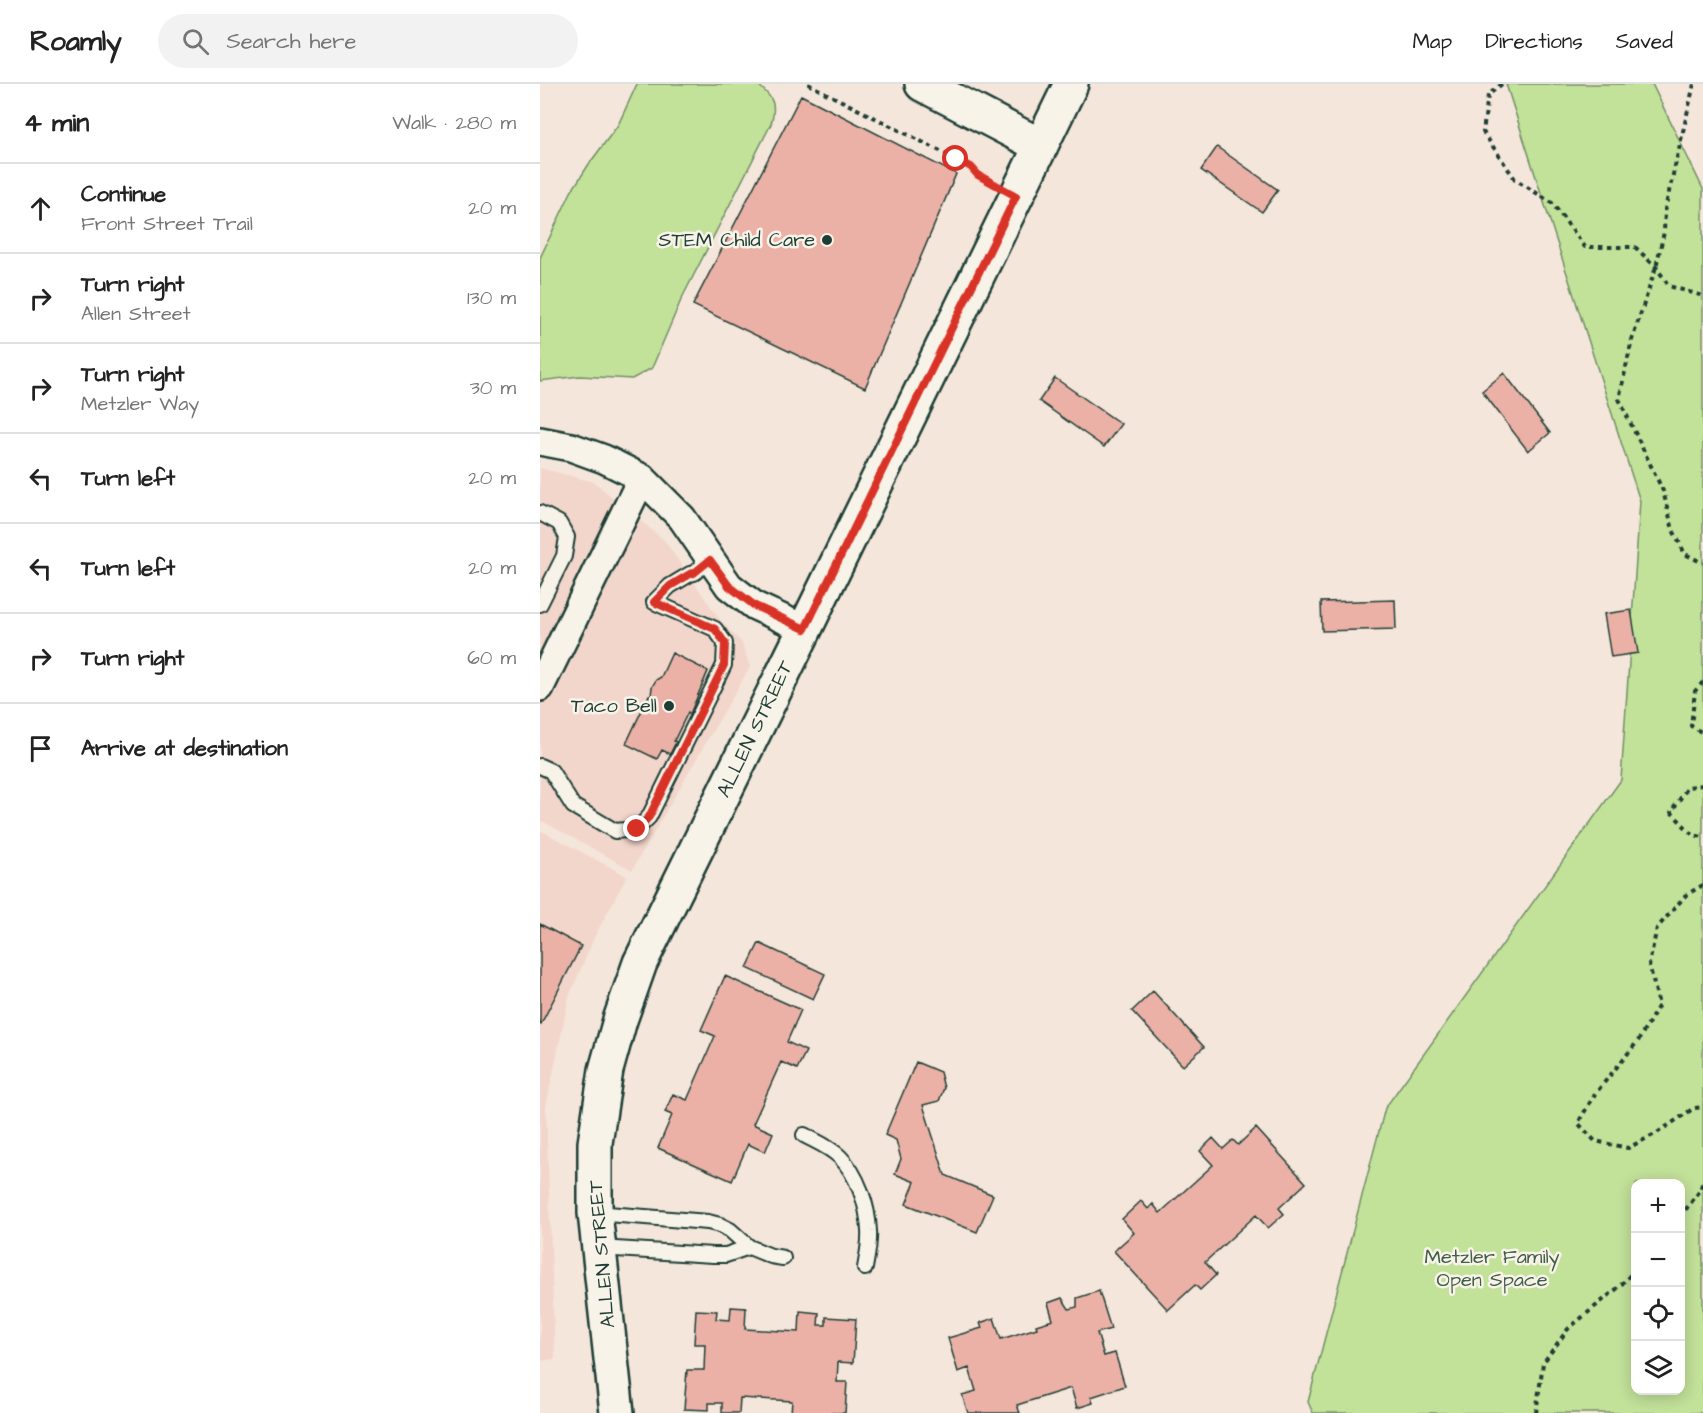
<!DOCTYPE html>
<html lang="en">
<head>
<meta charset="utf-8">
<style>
	:root { --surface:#fff; --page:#f2f2f2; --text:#222; --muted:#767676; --line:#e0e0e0 }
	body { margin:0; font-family:"Architects Daughter",sans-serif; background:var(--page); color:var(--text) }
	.controls { position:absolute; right:18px; bottom:18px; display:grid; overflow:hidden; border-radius:12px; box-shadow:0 3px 15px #0003 }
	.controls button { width:54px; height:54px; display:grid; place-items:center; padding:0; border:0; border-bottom:2px solid var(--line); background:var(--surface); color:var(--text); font:30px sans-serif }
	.stop { position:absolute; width:18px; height:18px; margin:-14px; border:4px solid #d93025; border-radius:50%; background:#fff }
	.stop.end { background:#d93025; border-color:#fff; box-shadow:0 2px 6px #0008 }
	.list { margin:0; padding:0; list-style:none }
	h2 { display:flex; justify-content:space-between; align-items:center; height:78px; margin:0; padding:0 24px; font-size:26px }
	h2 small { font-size:20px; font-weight:400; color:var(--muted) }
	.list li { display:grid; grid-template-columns:39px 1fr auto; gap:18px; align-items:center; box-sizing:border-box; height:90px; padding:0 24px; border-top:2px solid var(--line) }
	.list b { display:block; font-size:22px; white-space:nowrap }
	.list p { margin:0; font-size:20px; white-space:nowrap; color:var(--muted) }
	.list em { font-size:20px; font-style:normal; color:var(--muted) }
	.icon { flex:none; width:33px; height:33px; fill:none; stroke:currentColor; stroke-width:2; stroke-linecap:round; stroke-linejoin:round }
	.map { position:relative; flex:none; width:1163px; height:1329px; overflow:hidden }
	header { display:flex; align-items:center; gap:36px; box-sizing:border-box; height:84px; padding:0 30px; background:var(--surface); border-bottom:2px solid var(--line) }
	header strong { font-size:28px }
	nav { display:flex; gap:33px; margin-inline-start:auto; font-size:21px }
	.search { width:420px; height:54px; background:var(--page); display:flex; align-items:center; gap:15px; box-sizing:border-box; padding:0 21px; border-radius:33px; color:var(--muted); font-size:22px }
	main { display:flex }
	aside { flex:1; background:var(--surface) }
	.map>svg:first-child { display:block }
	.built { fill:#f2d6cb }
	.green { fill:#c2e199; stroke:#708f66; stroke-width:1.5; fill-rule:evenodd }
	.building { fill:#ebb1a6; stroke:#1f3d34; stroke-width:1.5 }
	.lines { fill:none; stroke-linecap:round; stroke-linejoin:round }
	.lane-casing { stroke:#1f3d34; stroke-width:18 }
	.street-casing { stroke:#1f3d34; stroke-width:32 }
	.secondary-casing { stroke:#1f3d34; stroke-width:38 }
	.path { stroke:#1f3d34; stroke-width:4; stroke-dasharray:4.5 4.5; stroke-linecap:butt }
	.lane { stroke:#f7f3e8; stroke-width:14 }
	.street { stroke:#f7f3e8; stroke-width:27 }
	.secondary { stroke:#f7f3e8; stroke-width:33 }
	.route { stroke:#d93025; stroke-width:8 }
	.poi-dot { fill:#1f3d34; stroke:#f7f3e8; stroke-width:2 }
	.labels { text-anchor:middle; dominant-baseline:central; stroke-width:5; stroke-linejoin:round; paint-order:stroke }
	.poi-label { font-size:20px; fill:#1f3d34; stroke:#f7f3e8; text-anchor:end }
	.street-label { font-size:20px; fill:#1f3d34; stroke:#f7f3e8 }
	.park-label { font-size:20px; fill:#405e48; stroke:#f7f3e8 }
</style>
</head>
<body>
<header>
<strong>Roamly</strong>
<div class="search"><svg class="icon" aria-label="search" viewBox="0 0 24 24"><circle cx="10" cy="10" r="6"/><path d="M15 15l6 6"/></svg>Search here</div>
<nav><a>Map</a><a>Directions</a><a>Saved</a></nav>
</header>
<main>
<aside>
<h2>4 min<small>Walk · 280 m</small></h2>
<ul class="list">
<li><svg class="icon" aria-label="ahead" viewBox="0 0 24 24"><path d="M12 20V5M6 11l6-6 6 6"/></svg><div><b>Continue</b><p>Front Street Trail</p></div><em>20 m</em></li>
<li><svg class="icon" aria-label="right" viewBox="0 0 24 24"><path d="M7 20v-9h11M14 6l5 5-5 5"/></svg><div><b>Turn right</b><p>Allen Street</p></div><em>130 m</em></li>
<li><svg class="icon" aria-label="right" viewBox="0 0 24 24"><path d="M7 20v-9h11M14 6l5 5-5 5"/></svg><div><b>Turn right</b><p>Metzler Way</p></div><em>30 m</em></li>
<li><svg class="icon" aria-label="left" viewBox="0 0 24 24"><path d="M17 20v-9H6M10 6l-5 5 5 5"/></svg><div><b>Turn left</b></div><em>20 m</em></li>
<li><svg class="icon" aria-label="left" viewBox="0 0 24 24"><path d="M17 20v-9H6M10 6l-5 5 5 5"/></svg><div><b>Turn left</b></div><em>20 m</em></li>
<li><svg class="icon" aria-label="right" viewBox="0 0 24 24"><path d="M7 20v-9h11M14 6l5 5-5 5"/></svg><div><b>Turn right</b></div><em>60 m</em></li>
<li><svg class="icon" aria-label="arrive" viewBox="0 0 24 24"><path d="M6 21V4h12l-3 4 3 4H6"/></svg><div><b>Arrive at destination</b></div></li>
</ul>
</aside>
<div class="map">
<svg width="1163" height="1329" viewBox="0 0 1163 1329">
	<rect width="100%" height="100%" fill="#f5e6db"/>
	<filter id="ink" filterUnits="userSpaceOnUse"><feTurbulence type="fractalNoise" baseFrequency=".0167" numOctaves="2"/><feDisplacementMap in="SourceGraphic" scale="12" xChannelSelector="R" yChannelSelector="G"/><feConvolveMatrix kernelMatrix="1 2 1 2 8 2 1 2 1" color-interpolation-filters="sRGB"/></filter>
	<g filter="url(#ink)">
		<!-- built -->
		<path class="built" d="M0,384L54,398L125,457L181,537L202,559L210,583L92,786L0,736Z
			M0,746L87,792L55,852L29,913L6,1023L15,1275L0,1277Z"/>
		<!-- green -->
		<path class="green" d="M97,0H217C233,13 237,20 231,40L141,216L112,284L92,295L40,292L0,297V174L31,108L49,80L78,41Z
			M966,0H1112L1163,105V1329H773L768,1318L845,1024L1081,696L1100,417ZM1096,1100H1140V1306H1096Z"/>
		<!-- building -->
		<path class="building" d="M261,11L416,90L325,304L153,221Z
			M677,63L738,106L722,128L661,86Z
			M964,289L1010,349L988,367L942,307Z
			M515,294L581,340L564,363L499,317Z
			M855,516L856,545L782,547L781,518Z
			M1091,526L1098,569L1071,573L1064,530Z
			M132,569L168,587L150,630L148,628L134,657L136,658L130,670L122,666L117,675L86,660L109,611L111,612L112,603L116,596L121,593Z
			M0,840L41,862L1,940L0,939Z
			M219,859L285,890L273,915L207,884Z
			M185,892L261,926L247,958L266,967L257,985L241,978L213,1040L233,1049L225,1068L208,1060L192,1097L118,1064L132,1031L125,1028L133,1010L147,1016L175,952L161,946Z
			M613,907L664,963L643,982L592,927Z
			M376,978L400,988L404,1004L399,1017L383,1021L405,1091L453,1111L437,1148L366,1120L375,1098L355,1090L361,1075L356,1056L345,1051Z
			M716,1044L766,1099L739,1124L744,1130L728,1144L716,1131L665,1178L676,1191L660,1206L655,1201L628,1226L574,1167L594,1149L582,1135L601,1117L608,1125L613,1120L620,1129L673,1081L660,1067L673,1054L683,1065L693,1056L698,1061Z
			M559,1207L571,1245L557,1249L564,1272L575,1269L585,1302L551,1313L553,1319L537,1324L531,1304L477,1321L480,1329H428L422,1311L436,1307L429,1284L418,1288L408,1254L442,1244L440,1239L454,1234L461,1255L497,1244L496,1241L513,1236L508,1219L522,1214L529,1225L537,1223V1214Z
			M191,1223L206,1224L205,1245L259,1248L260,1227L279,1229L278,1241H286V1233L316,1235L313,1279L298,1278L297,1298H307L305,1329H251L252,1317L200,1314L199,1329H182V1319H169V1326L144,1325L147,1286H164L165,1260H154L156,1226L177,1227L176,1235L190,1236Z"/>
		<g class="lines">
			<!-- lane casing -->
			<g class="lane-casing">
				<path id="lane" d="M0,429L19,439L27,453L24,472L0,520
					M0,682L11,687L33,722L75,747L97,745L109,733L184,581L185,559L175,545L114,518L130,502L150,490L154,489L170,476
					M264,1051C277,1058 290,1063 300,1073C318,1091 328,1122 329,1147C330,1159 327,1172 325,1184
					M55,1129L168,1138L180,1141L190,1146L209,1163L231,1172L243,1174
					M59,1164L173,1171H186L209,1163"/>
			</g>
			<!-- street casing -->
			<g class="street-casing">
				<path id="street" d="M0,357L31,363L64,375L102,394L142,434L189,502L215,522L265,545
					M0,603L102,394"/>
			</g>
			<!-- secondary casing -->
			<g class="secondary-casing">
				<path id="secondary" d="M382,0L501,62
					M77,1329L55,1129V1059L66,986L80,936L100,879L265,545L531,0"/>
			</g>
			<!-- path -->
			<path class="path" d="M268,0L416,75L431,83L438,91L452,99
				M962,0L948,11L943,48L975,95L1012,119L1045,163H1095L1116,183L1129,202L1163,212
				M1154,0L1125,125L1124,148L1116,183L1092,256L1079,315L1123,407L1133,446L1145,470L1163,479
				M1163,598L1155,607L1151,642L1163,649
				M1163,701L1148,703L1131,728L1153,751L1163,753
				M1163,801L1146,811L1117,844L1109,880L1119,921L1098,957L1055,1010L1038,1039L1055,1057L1088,1064L1117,1049L1154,1024L1163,1023
				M1140,1133L1159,1108L1163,1098
				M996,1329L1003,1279L1028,1245L1079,1203L1096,1185"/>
			<!-- lane -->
			<use href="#lane" class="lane"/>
			<!-- street -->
			<use href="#street" class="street"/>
			<!-- secondary -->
			<use href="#secondary" class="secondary"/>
		</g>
	</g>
	<g class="lines" filter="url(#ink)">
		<!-- route -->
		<path class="route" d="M97,745L109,733L184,581L185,559L175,545L114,518L130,502L150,490L154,489L170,476L189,502L215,522L265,545L476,112L438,91L431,83L416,75"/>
	</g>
	<!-- markers -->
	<g class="poi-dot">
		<circle cx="287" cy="156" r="6"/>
		<circle cx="129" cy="622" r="6"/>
	</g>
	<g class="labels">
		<!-- poi labels -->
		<g class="poi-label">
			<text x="275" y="156">STEM Child Care</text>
			<text x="117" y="622">Taco Bell</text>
		</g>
		<!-- street labels -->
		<g class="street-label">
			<text transform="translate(215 645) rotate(-64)">ALLEN STREET</text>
			<text transform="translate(62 1170) rotate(-95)">ALLEN STREET</text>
		</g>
		<!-- park labels -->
		<g class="park-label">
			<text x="952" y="1173">Metzler Family<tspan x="952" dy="23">Open Space</tspan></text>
		</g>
	</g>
</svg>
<div class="controls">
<button>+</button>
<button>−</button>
<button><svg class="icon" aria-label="locate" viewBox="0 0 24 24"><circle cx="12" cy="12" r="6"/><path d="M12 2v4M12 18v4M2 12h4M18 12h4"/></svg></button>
<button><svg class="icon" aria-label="layers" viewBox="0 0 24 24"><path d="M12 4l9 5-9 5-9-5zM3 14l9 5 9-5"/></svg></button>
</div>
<div class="stop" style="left:416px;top:75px"></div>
<div class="stop end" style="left:97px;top:745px"></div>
</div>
</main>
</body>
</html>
